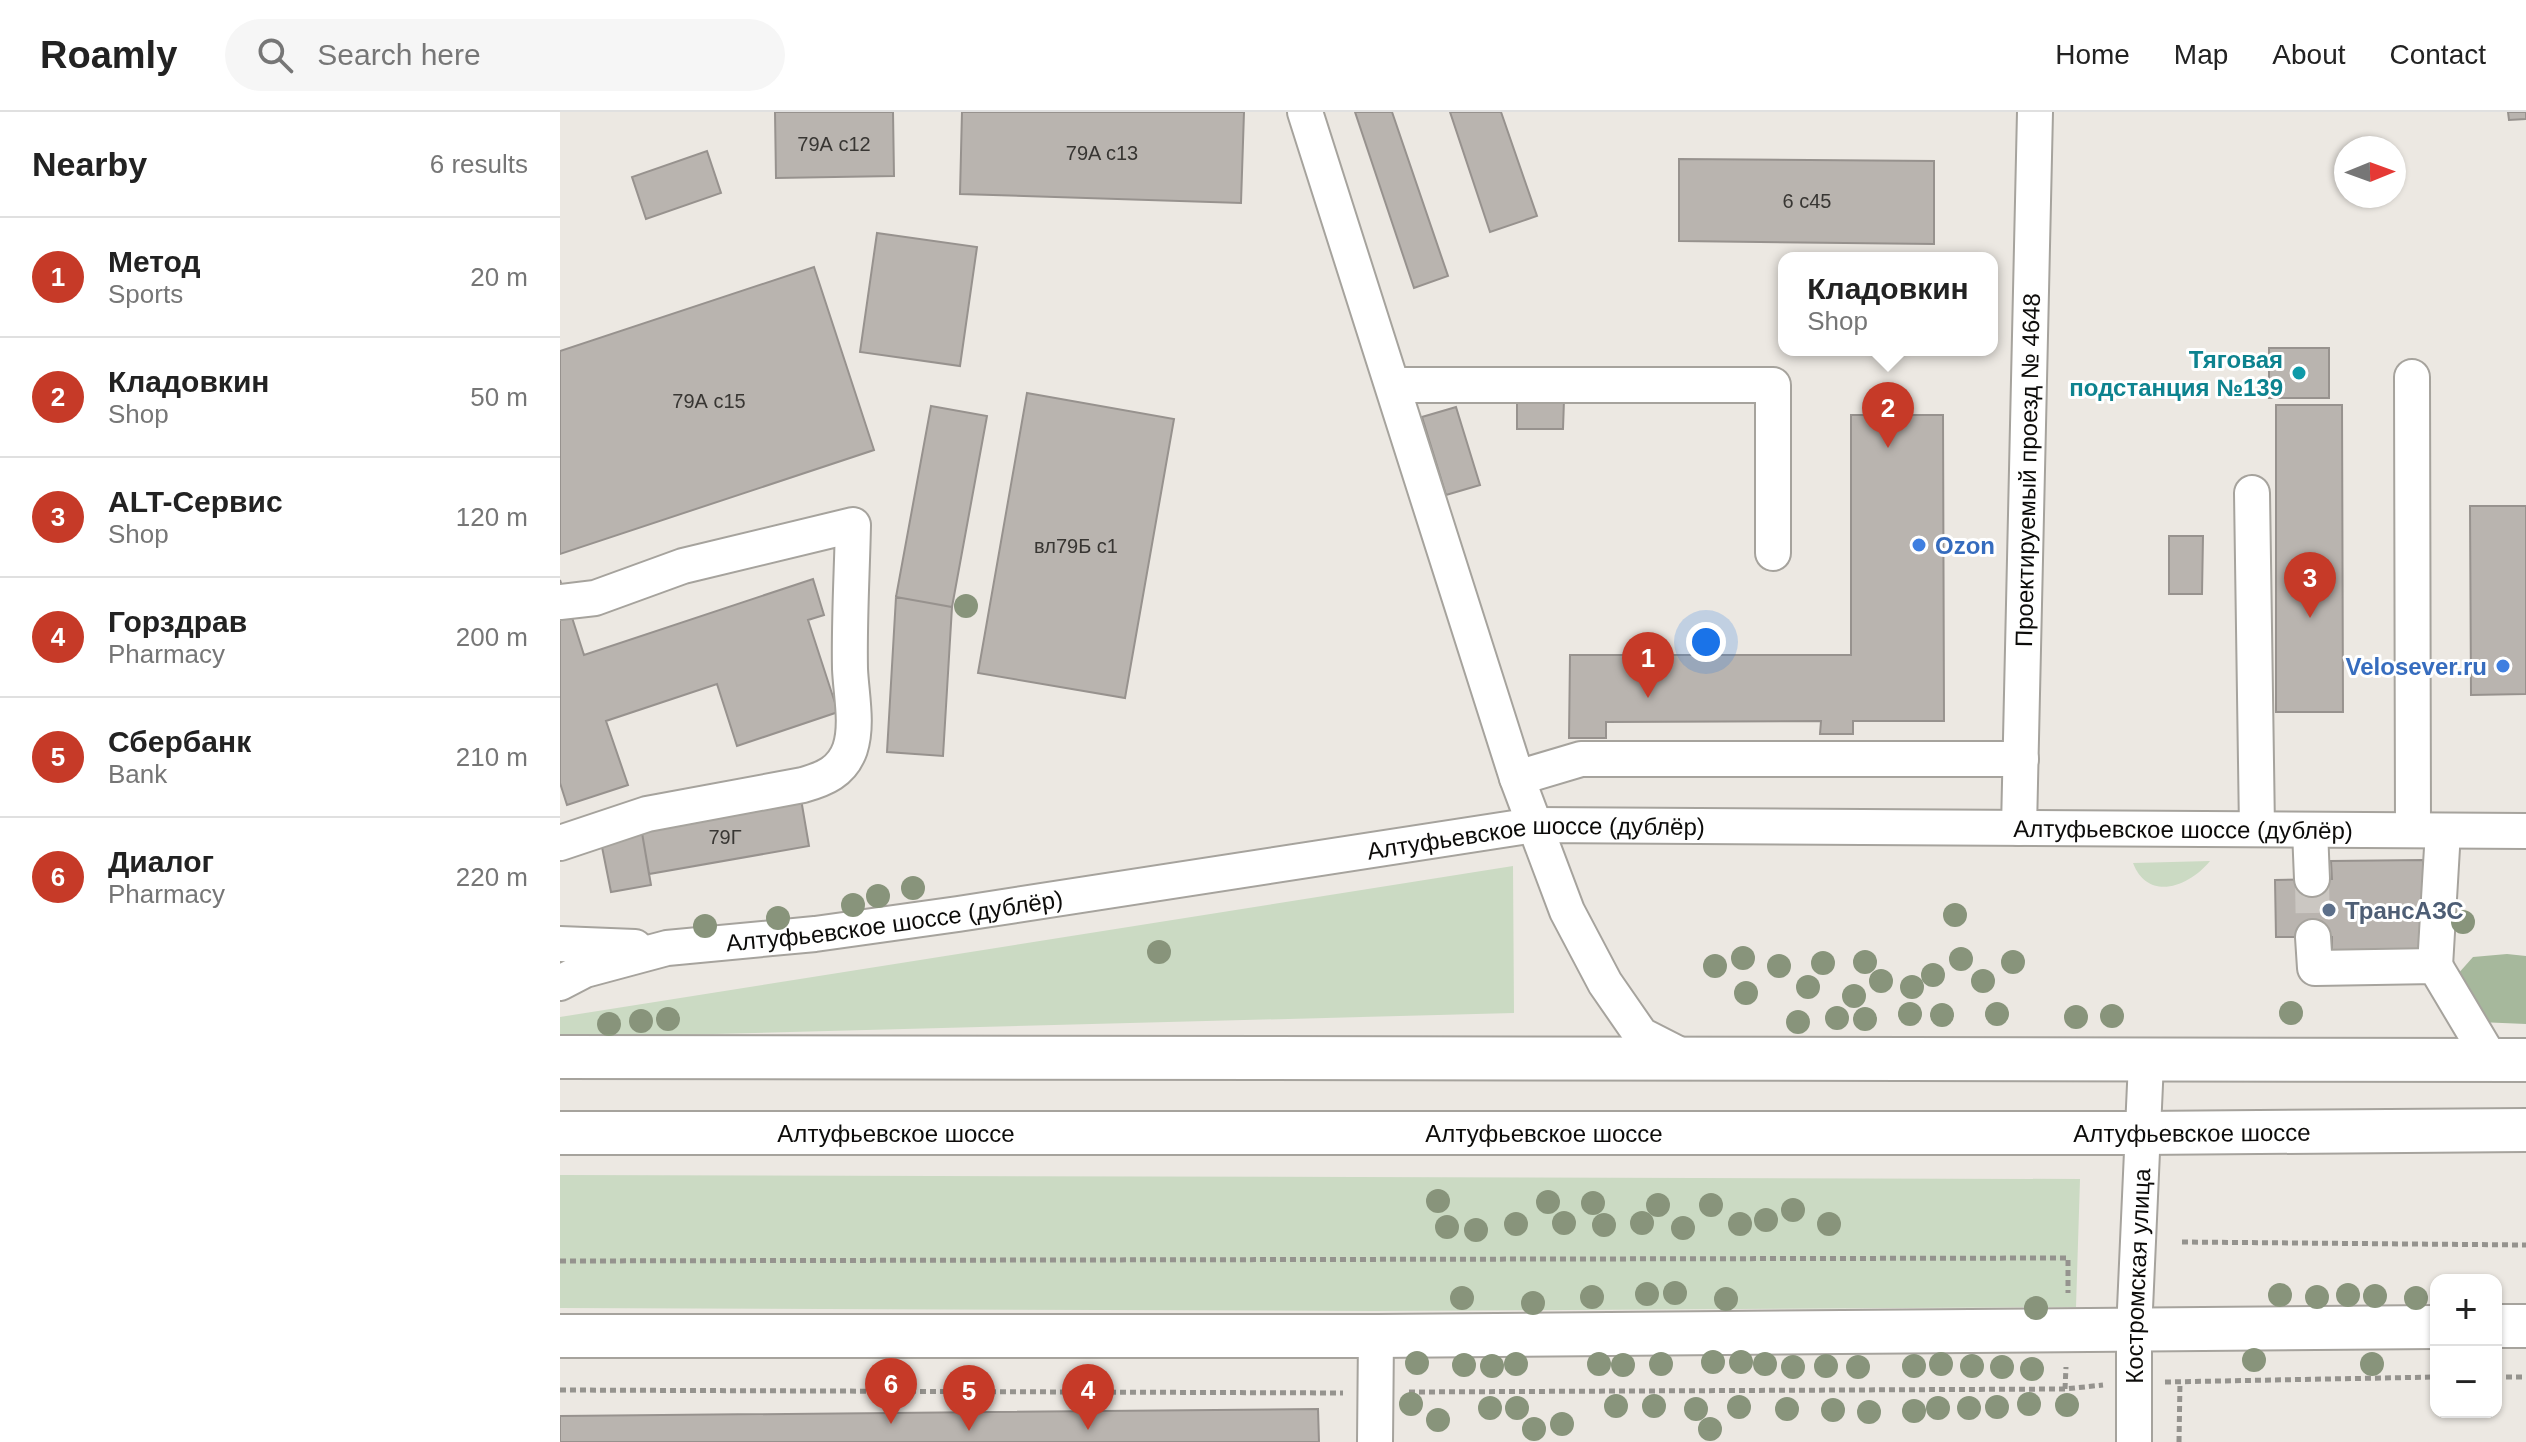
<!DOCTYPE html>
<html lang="en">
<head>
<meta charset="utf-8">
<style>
	:root { --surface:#fff; --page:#f6f6f6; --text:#222; --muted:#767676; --line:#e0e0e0; --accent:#c63a28 }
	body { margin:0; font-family:Helvetica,sans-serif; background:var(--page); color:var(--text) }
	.controls { position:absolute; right:24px; bottom:24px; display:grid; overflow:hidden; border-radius:16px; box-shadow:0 2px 6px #0004 }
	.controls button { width:72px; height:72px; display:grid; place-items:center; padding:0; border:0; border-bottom:2px solid var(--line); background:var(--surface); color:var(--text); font:40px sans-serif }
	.compass { position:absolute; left:1774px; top:24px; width:72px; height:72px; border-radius:50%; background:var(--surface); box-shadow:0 2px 6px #0004; rotate:89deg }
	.you { position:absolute; left:1146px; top:530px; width:28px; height:28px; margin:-20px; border:6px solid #fff; border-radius:50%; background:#1a73e8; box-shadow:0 0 0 12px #1a73e833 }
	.badge { display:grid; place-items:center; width:52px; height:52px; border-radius:50%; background:var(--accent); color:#fff; font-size:26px; font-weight:700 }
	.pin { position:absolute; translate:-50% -66px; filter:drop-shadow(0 2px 4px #0008) }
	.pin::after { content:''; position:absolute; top:42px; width:28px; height:24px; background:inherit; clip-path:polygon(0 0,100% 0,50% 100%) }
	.popup { position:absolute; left:1218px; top:140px; width:220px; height:104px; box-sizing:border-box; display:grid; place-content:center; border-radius:16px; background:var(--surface); filter:drop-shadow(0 2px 6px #0005); font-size:26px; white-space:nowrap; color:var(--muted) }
	.popup b { font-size:30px; color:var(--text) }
	.popup::after { content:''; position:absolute; left:50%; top:100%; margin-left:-16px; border:16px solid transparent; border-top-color:var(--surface) }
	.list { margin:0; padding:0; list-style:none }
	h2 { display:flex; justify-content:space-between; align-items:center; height:104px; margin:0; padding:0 32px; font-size:34px }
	h2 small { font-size:26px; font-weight:400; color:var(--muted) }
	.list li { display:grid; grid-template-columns:52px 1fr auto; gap:24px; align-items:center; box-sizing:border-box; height:120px; padding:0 32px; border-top:2px solid var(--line) }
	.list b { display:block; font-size:30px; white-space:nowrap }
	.list p { margin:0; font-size:26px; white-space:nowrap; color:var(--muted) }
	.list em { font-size:26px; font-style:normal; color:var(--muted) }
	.icon { flex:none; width:44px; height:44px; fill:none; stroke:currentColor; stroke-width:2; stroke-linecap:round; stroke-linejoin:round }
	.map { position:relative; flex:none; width:1966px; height:1330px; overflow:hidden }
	header { display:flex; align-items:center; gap:48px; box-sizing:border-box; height:112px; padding:0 40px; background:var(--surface); border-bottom:2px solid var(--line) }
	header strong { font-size:38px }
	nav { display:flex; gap:44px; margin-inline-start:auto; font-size:28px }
	.search { width:560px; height:72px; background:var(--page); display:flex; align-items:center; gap:20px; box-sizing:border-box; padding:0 28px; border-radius:44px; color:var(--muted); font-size:30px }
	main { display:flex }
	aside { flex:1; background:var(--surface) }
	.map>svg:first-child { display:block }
	.green { fill:#cbdac3 }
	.forest { fill:#a6b89c }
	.building { fill:#b9b4af; stroke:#97928e; stroke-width:2 }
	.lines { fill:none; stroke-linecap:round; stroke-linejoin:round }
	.minor-tunnel { stroke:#cbc7c2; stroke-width:34; stroke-dasharray:34 17; stroke-linecap:butt }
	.minor-casing { stroke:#a6a39d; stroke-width:38 }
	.major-casing { stroke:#a6a39d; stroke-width:46 }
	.path { stroke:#95938e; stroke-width:5; stroke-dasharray:6 4; stroke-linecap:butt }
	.minor { stroke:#fff; stroke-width:34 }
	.major { stroke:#fff; stroke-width:42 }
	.tree { fill:#88947b }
	.culture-dot { fill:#0f9aa8; stroke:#fff; stroke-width:3 }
	.shop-dot { fill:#3f7fe0; stroke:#fff; stroke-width:3 }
	.service-dot { fill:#5c6f8a; stroke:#fff; stroke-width:3 }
	.labels { text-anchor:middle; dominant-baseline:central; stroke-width:6; stroke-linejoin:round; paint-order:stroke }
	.number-label { font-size:20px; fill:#383633 }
	.culture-label { font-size:24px; font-weight:bold; fill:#0d838f; stroke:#fff; text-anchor:end }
	.street-label { font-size:24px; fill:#0d0c0a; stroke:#fff }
	.shop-label { font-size:24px; font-weight:bold; fill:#366cbe; stroke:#fff; text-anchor:start }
	.service-label { font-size:24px; font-weight:bold; fill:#4e5e75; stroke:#fff; text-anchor:start }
</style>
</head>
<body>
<header>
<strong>Roamly</strong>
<div class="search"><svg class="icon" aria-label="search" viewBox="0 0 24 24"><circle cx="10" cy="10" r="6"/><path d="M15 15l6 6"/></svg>Search here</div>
<nav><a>Home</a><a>Map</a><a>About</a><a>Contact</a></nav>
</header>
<main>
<aside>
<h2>Nearby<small>6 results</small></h2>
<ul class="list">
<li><span class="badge">1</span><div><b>Метод</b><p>Sports</p></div><em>20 m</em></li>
<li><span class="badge">2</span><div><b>Кладовкин</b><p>Shop</p></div><em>50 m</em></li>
<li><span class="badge">3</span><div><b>ALT-Сервис</b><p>Shop</p></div><em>120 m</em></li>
<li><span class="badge">4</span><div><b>Горздрав</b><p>Pharmacy</p></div><em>200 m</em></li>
<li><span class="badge">5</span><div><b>Сбербанк</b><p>Bank</p></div><em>210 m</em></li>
<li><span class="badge">6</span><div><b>Диалог</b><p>Pharmacy</p></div><em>220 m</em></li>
</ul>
</aside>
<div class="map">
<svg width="1966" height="1330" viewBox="0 0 1966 1330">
	<rect width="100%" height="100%" fill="#ece8e2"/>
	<!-- green -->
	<path class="green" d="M1650,749C1629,775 1588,790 1573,751Z
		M953,754L954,901L0,926V905Z
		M0,1063L1520,1067L1516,1195L814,1199L0,1196Z"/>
	<!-- forest -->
	<path class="forest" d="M1947,842L1966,844V912L1919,910L1889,872L1913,845Z"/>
	<!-- building -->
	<path class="building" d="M215,0H333L334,64L216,66Z
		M402,0H684L681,91L400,82Z
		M795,0H832L888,164L854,176Z
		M890,0H941L977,104L930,120Z
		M1948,0H1966V7L1949,8Z
		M147,39L161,81L86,107L72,65Z
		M1119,47L1374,49V132L1119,129Z
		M317,121L417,135L400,254L300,240Z
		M254,155L314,338L0,442V239Z
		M1709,236H1769V286H1709Z
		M467,281L614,307L565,586L418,561Z
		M957,288H1004L1003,317H957Z
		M1716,293H1782L1783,600H1716Z
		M371,294L427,304L392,495L336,485Z
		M896,295L920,373L886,383L862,305Z
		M1291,303H1383L1384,609H1293V622H1260L1261,609L1046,610V626H1009L1010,543H1291Z
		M1910,394H1966V582L1911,583Z
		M1609,424H1643L1642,482H1609Z
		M253,467L264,503L248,508L278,600L177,634L157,572L46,609L68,673L7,693L0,671V468L24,543Z
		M336,485L392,495L383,644L327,640Z
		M241,687L249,734L89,762L81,715Z
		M81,715L91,773L51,780L40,725Z
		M1863,748L1864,840L1772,841V825H1716L1715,768L1772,767L1771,749Z
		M758,1297L759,1330H0V1304Z"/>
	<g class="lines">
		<!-- minor-tunnel -->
		<path class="minor-tunnel" d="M1752,767L1753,825"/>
		<!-- minor casing -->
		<g class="minor-casing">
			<g id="minor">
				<path d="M745,0L957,666L1007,799L1045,871L1081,923L1128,947"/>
				<path d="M1852,265L1853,718"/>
				<path d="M833,273H1213V441"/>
				<path d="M1692,381L1697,717"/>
				<path d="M0,490L35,486L123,454L293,413C292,461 289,509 290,557C291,581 298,613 290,637C282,660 264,667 243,673L87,702L0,731"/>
				<path d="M957,666L1021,647H1461"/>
				<path id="s1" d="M1459,716L1475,0"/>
				<path d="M1750,718L1752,767"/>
				<path d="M1753,825L1755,856L1875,854L1931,948"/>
				<path d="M0,832L75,835"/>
				<path d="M1875,854L1883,719"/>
				<path id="s2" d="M0,871L25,858L107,836L255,822L398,802L974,713L1966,719"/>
				<path d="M815,1330L816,1224"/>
				<path id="s3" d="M1574,1330V1219L1586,950"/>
			</g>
		</g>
		<!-- major casing -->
		<g class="major-casing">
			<g id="major">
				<path d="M0,945L1966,948"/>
				<path id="s4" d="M0,1021H1582L1966,1018"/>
				<path d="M1936,1214H1966"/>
				<path d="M0,1224H816L1876,1215"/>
			</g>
		</g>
		<!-- path -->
		<path class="path" d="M1622,1130L1966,1133
			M0,1149L1508,1146V1181
			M1936,1265H1966
			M1605,1270L1876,1265
			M1505,1277L1506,1255
			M0,1278L783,1281
			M849,1280L1505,1277L1543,1273
			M1619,1330L1620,1270"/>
		<!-- minor -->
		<use href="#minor" class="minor"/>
		<!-- major -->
		<use href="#major" class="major"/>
	</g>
	<!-- trees -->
	<g class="tree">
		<circle cx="406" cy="494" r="12"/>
		<circle cx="353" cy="776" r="12"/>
		<circle cx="318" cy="784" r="12"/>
		<circle cx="293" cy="793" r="12"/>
		<circle cx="1395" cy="803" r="12"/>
		<circle cx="218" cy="806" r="12"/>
		<circle cx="1903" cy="810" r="12"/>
		<circle cx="145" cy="814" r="12"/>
		<circle cx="599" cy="840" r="12"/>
		<circle cx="1183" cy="846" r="12"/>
		<circle cx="1401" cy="847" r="12"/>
		<circle cx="1305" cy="850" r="12"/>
		<circle cx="1453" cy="850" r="12"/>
		<circle cx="1263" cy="851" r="12"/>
		<circle cx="1155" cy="854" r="12"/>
		<circle cx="1219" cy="854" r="12"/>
		<circle cx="1373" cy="863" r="12"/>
		<circle cx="1321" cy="869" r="12"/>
		<circle cx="1423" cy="869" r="12"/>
		<circle cx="1248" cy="875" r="12"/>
		<circle cx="1352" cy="875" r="12"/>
		<circle cx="1186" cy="881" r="12"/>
		<circle cx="1294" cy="884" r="12"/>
		<circle cx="1731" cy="901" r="12"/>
		<circle cx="1350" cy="902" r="12"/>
		<circle cx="1437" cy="902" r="12"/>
		<circle cx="1382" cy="903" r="12"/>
		<circle cx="1552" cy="904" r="12"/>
		<circle cx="1516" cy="905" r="12"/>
		<circle cx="1277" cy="906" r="12"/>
		<circle cx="108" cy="907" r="12"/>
		<circle cx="1305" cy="907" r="12"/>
		<circle cx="81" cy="909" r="12"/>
		<circle cx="1238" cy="910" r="12"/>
		<circle cx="49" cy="912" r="12"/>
		<circle cx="878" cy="1089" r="12"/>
		<circle cx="988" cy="1090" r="12"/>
		<circle cx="1033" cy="1091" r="12"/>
		<circle cx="1098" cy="1093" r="12"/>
		<circle cx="1151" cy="1093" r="12"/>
		<circle cx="1233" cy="1098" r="12"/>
		<circle cx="1206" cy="1108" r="12"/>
		<circle cx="1004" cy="1111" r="12"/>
		<circle cx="1082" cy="1111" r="12"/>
		<circle cx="956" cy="1112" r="12"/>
		<circle cx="1180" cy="1112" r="12"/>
		<circle cx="1269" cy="1112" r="12"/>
		<circle cx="1044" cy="1113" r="12"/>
		<circle cx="887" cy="1115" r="12"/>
		<circle cx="1123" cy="1116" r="12"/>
		<circle cx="916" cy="1118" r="12"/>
		<circle cx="1115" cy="1181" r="12"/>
		<circle cx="1087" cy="1182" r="12"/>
		<circle cx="1720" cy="1183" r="12"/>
		<circle cx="1788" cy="1183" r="12"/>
		<circle cx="1815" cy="1184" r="12"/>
		<circle cx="1032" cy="1185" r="12"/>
		<circle cx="1757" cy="1185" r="12"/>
		<circle cx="902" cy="1186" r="12"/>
		<circle cx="1856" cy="1186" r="12"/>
		<circle cx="1166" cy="1187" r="12"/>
		<circle cx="973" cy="1191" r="12"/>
		<circle cx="1476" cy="1196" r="12"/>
		<circle cx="1694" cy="1248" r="12"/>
		<circle cx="1153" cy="1250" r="12"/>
		<circle cx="1181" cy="1250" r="12"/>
		<circle cx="857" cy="1251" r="12"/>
		<circle cx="956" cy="1252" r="12"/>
		<circle cx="1039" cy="1252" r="12"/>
		<circle cx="1101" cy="1252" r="12"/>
		<circle cx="1205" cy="1252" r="12"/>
		<circle cx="1381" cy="1252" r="12"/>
		<circle cx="1812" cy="1252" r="12"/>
		<circle cx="904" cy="1253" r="12"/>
		<circle cx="1063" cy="1253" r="12"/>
		<circle cx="932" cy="1254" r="12"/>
		<circle cx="1266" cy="1254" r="12"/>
		<circle cx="1354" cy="1254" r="12"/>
		<circle cx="1412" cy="1254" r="12"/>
		<circle cx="1233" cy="1255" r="12"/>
		<circle cx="1298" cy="1255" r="12"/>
		<circle cx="1442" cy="1255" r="12"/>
		<circle cx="1472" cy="1257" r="12"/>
		<circle cx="851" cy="1292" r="12"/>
		<circle cx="1469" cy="1292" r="12"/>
		<circle cx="1507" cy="1293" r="12"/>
		<circle cx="1056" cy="1294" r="12"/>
		<circle cx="1094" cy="1294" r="12"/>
		<circle cx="1179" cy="1295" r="12"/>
		<circle cx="1437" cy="1295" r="12"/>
		<circle cx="930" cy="1296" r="12"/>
		<circle cx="957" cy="1296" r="12"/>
		<circle cx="1378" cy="1296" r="12"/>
		<circle cx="1409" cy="1296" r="12"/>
		<circle cx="1136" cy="1297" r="12"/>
		<circle cx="1227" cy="1297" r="12"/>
		<circle cx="1273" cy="1298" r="12"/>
		<circle cx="1354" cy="1299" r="12"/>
		<circle cx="1309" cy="1300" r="12"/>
		<circle cx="878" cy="1308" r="12"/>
		<circle cx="1002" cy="1312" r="12"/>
		<circle cx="974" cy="1317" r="12"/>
		<circle cx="1150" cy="1317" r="12"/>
	</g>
	<!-- markers -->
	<circle class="culture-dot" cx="1739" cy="261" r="8"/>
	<g class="shop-dot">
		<circle cx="1359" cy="433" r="8"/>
		<circle cx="1943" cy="554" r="8"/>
	</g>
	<circle class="service-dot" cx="1769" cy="798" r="8"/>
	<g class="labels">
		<!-- number labels -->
		<g class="number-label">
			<text x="274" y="32">79А с12</text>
			<text x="542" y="41">79A c13</text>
			<text x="1247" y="89">6 с45</text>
			<text x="149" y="289">79А с15</text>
			<text x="516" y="434">вл79Б с1</text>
			<text x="165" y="725">79Г</text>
		</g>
		<!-- culture labels -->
		<g class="culture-label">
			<text x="1723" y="247">Тяговая<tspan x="1723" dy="28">подстанция №139</tspan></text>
		</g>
		<!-- street labels -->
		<g class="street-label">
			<text stroke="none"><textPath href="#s1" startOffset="358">Проектируемый проезд № 4648</textPath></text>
			<text stroke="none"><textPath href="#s2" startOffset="1638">Алтуфьевское шоссе (дублёр)</textPath></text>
			<text stroke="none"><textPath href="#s2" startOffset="990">Алтуфьевское шоссе (дублёр)</textPath></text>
			<text stroke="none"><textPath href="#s2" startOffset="342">Алтуфьевское шоссе (дублёр)</textPath></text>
			<text stroke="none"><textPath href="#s4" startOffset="336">Алтуфьевское шоссе</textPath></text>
			<text stroke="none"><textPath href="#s4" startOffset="984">Алтуфьевское шоссе</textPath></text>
			<text stroke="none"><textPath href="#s4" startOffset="1632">Алтуфьевское шоссе</textPath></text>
			<text stroke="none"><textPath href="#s3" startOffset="166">Костромская улица</textPath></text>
		</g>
		<!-- shop labels -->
		<g class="shop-label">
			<text x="1375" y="433">Ozon</text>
			<text x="1927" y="554" text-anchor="end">Velosever.ru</text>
		</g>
		<!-- service labels -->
		<g class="service-label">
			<text x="1785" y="798">ТрансАЗС</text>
		</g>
	</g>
</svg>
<div class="controls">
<button>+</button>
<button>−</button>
</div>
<svg class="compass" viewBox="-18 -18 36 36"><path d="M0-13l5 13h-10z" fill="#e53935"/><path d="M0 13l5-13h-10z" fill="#767676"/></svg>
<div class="you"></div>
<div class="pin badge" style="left:1088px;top:586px">1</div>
<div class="pin badge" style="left:1328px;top:336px">2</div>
<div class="popup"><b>Кладовкин</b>Shop</div>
<div class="pin badge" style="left:1750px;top:506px">3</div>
<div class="pin badge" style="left:528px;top:1318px">4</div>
<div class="pin badge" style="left:409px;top:1319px">5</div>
<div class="pin badge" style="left:331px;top:1312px">6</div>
</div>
</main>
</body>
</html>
